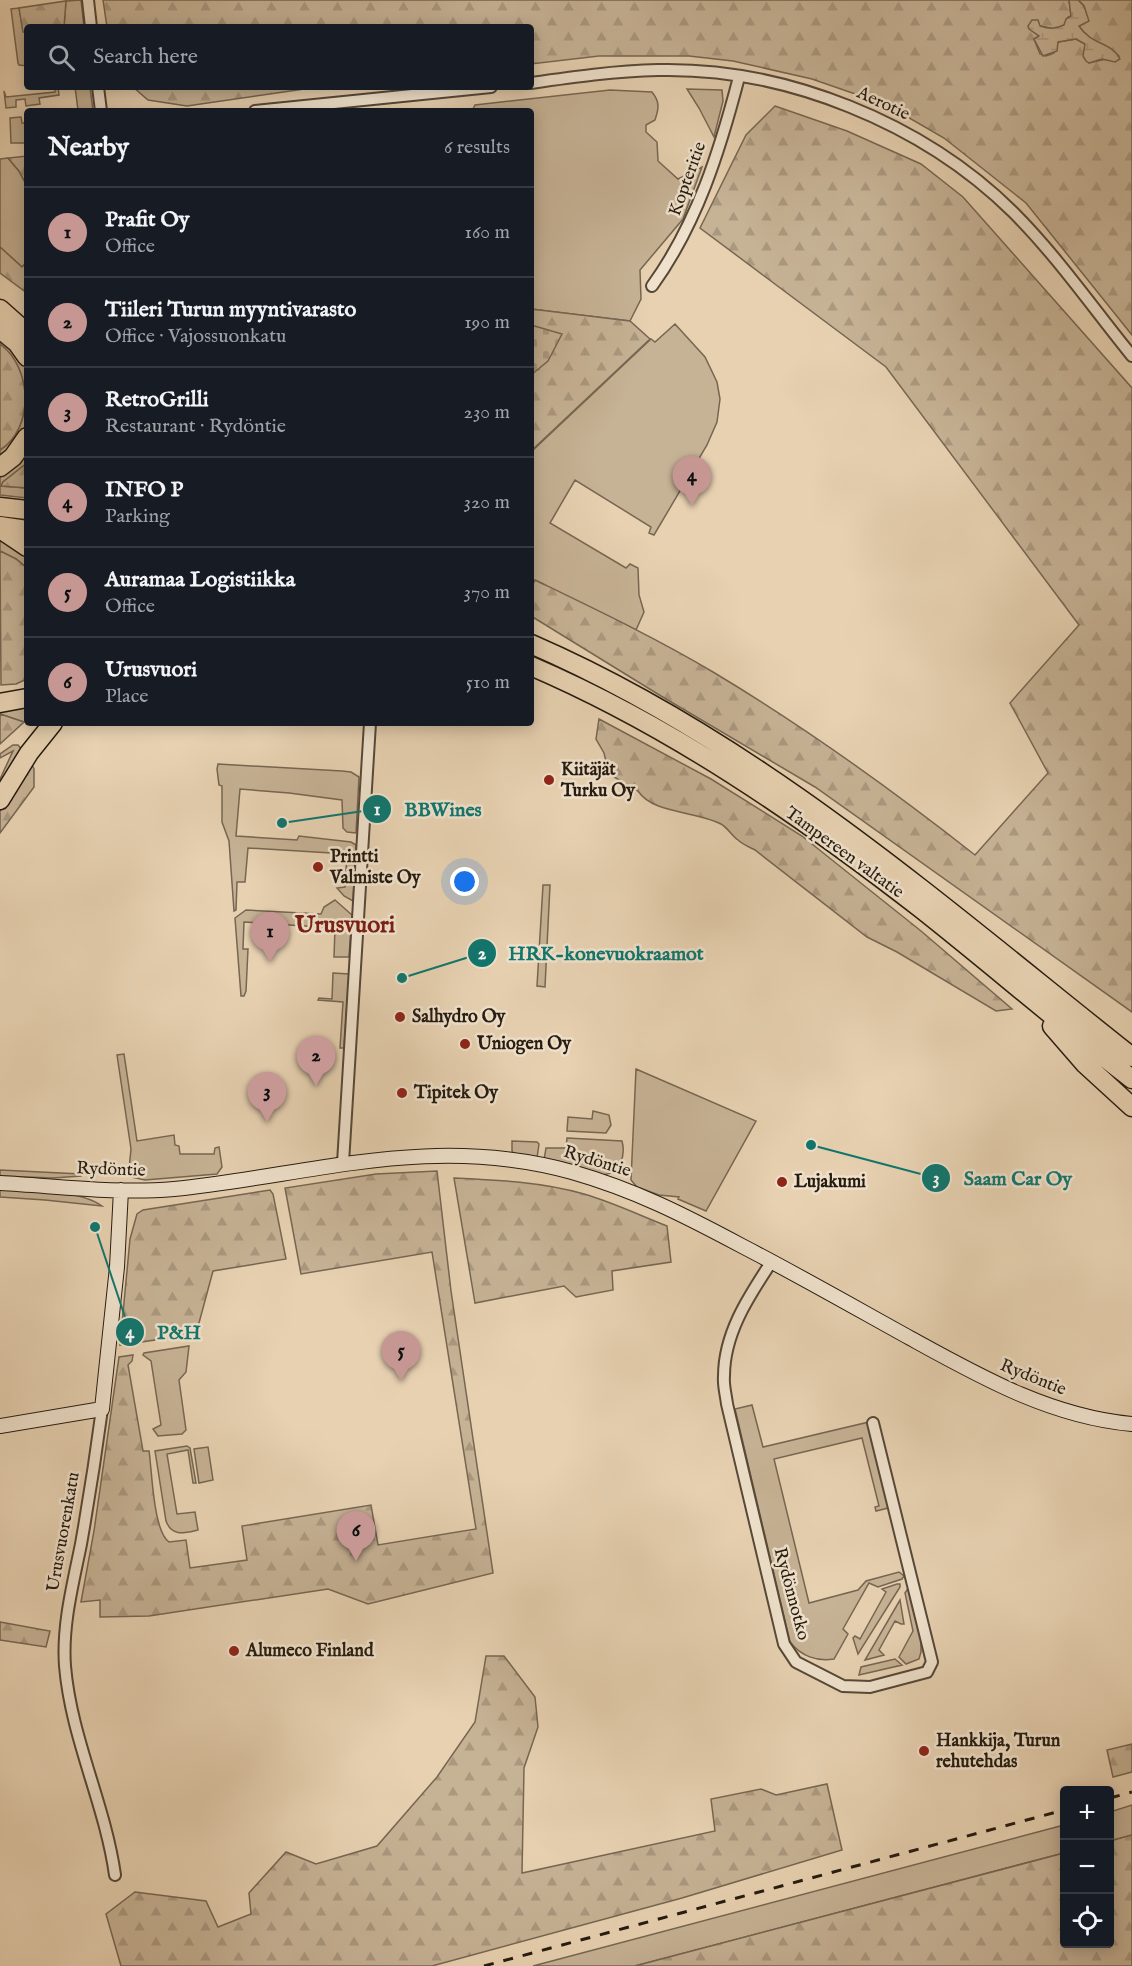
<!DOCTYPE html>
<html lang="en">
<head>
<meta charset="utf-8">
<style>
	:root { --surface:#171b24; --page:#20242c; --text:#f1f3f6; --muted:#9ea1a6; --line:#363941; --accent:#c59692 }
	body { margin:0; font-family:"IM FELL English",serif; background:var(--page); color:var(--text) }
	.controls { position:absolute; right:18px; bottom:18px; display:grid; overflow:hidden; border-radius:6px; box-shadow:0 3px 15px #0003 }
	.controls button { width:54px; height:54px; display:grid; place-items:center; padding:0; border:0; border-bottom:2px solid var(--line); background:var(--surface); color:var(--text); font:30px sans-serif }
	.you { position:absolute; left:465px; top:882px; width:21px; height:21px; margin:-15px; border:4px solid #fff; border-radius:50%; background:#1a73e8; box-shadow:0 0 0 9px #1a73e833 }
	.badge { display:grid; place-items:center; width:39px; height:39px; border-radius:50%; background:var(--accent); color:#111; font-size:20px; font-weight:700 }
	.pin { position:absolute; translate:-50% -50px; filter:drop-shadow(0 2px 3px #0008) }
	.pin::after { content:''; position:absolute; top:32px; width:21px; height:18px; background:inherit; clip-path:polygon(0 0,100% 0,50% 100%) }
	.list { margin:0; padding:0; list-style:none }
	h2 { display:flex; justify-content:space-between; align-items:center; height:78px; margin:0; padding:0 24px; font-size:26px }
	h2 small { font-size:20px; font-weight:400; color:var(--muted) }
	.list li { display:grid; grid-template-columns:39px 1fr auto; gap:18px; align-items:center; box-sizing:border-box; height:90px; padding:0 24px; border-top:2px solid var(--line) }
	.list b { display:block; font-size:22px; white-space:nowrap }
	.list p { margin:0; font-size:20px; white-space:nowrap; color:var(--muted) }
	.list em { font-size:20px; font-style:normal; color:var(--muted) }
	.icon { flex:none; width:33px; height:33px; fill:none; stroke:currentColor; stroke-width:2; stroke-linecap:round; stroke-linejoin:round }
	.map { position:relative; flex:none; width:1132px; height:1966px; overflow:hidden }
	.search { position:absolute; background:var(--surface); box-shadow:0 3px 15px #0003; left:24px; top:24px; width:510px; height:66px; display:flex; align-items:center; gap:15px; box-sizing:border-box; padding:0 21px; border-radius:6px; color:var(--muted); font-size:22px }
	.panel { position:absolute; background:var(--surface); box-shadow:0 3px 15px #0003; left:24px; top:108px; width:510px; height:618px; border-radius:6px }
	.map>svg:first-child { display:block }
	.grass { fill:#c6b295; stroke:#766652; stroke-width:1.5 }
	.forest { fill:url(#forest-firs); stroke:#766652; stroke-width:1.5 }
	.wetland { fill:url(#wetland-marsh); stroke:#766652; stroke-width:1.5 }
	.cemetery { fill:url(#cemetery-stones); stroke:#766652; stroke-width:1.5 }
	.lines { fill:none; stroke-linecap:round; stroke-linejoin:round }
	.street-casing { stroke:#564838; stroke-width:14 }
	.secondary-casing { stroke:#251b0f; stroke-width:16 }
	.highway-casing { stroke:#251b0f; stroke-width:21 }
	.street { stroke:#efe1cc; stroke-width:10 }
	.secondary { stroke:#efe1cc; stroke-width:14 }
	.highway { stroke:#e7d1b1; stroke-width:18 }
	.rail { stroke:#251b0f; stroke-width:3; stroke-dasharray:10 10; stroke-linecap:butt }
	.poi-dot { fill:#8f2418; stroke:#efe1cc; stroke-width:2 }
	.labels { text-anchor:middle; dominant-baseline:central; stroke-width:5; stroke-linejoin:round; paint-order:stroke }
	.street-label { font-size:18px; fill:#251b0f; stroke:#efe1cc }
	.poi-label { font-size:18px; font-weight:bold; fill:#251b0f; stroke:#efe1cc; text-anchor:start }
	.district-label { font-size:24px; font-weight:bold; fill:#7a1f14; stroke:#efe1cc }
	.leader { fill:none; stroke:#0f766e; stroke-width:2 }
	.callout-dot { fill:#0f766e; stroke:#efe1cc; stroke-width:2 }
	.mark-label { font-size:18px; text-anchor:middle; font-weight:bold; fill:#fff }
	.callout-label { font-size:20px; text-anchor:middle; font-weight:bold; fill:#0f766e; stroke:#efe1cc; stroke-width:5; stroke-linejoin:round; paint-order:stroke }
</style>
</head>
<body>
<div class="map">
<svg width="1132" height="1966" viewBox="0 0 1132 1966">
	<defs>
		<pattern id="forest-firs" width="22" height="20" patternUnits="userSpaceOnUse" patternTransform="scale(1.5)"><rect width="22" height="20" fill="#c6b295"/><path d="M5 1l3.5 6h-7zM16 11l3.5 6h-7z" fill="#aa987f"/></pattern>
		<pattern id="wetland-marsh" width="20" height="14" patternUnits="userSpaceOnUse" patternTransform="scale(1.5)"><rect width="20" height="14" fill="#c6b295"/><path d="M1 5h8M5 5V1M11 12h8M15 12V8" fill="none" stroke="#aa987f"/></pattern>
		<pattern id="cemetery-stones" width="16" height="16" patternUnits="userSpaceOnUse" patternTransform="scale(1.5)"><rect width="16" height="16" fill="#c6b295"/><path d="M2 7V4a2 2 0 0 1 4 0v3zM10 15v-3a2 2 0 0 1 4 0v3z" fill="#aa987f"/></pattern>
	</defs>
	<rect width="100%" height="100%" fill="#e7d1b1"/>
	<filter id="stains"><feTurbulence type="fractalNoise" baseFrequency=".00333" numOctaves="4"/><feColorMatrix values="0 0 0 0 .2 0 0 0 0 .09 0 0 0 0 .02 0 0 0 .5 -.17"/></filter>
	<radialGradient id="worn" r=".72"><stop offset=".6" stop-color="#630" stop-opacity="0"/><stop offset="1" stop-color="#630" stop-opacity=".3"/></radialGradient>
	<!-- grass -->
	<path class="grass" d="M81,0L84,27H64L66,1Z
		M19,8L23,31L27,33V66L19,65L18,63L11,9Z
		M55,87H58L59,95L39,98L40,104L26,106L25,99L16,100V107L6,108L4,91L6,97L55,92Z
		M69,87H90L93,111H75L78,110L75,87Z
		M687,89L722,90L723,101L714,137L699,108Z
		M610,90L652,92C660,102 659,108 655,120L646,125V132L657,142L658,161L678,179L702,167L683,219L640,270L641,299L630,321L531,309V111H472L475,105Z
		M21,117L22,123H27V143H11L10,118Z
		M8,158L19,171L27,186V262L22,267L0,247V159Z
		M675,324L705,357L717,382L720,399L717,422L707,445L654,535L649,533L651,527L575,480L550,523L626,568L630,564L638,568L639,595L644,612L636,630L531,580V452L651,339L655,342Z
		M0,336L24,362L27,369V425L23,435L0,461V450C35,428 31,367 0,344Z
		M27,449V463L3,482L1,486L27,488V498L0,495V474Z
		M0,540L27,555V568L16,559L0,551Z
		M27,703V719L24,722L0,714V707Z
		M13,745H18L23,751L0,788V779L13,751L0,758V754Z
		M218,764L342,771L351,772L359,777L356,833L347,832L343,828L342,800L289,793L240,789L236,836L297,840L299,836L351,842L356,845L353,901L344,896L337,888L345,887L347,854L248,848L245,882H237L236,910L234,911L229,841L222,822V786L219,785L217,769Z
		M543,885H550L545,987L537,986Z
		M335,900L352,915L349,957H334L335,928L244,922L243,949H248L246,991L244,996H241L235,918L246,910L321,914L324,907Z
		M333,973L349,974L344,1048H340L343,1002L318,1000L319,998L332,999Z
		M124,1054L137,1141L174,1135L175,1145L179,1146L180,1154H214L215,1148L219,1147L222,1167L217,1174L145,1180L132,1177L129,1169L131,1149L117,1055Z
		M636,1069L756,1121L706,1211L678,1199L679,1197L659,1195L637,1187L631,1180Z
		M593,1111L609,1115L611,1125L606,1133L567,1131L568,1117L592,1119Z
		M567,1138L622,1141C626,1156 620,1173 603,1175L544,1160L546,1148H566Z
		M512,1141L537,1142L539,1144L537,1158L514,1154L512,1151Z
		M0,1170L81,1174V1176L53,1178L0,1176Z
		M0,1189C28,1191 79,1189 102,1206L45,1200L0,1197Z
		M189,1346L186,1372L179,1380L186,1430L182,1434L158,1436L153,1429L161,1425L151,1361L143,1355L144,1353Z
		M752,1405L763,1447L869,1422L890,1505L888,1508L876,1511L875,1507L879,1506L862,1438L774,1459L809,1603L858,1590L866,1581L899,1572L904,1576L902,1579L878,1587L869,1583L843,1629L848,1634L834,1659C817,1662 801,1656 790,1642L735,1409Z
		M187,1446L190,1448L196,1483H193L188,1450L167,1454L177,1514L195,1512L198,1530C184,1533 172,1537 166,1521L155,1451Z
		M208,1447L213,1480L199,1483L194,1449Z
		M897,1584H900V1587L858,1654L853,1638L855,1636L860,1639L886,1592L882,1589Z
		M909,1587L921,1635V1652L919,1659L906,1664L899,1657L913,1631L905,1593Z
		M900,1600L904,1624H901L895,1621L879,1650L884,1655L865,1660Z
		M895,1659L902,1665L859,1675L861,1667Z
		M1132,1805V1835L1110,1841V1812Z
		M1064,1825V1853L635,1966H533Z"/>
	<!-- forest -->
	<path class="forest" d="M103,0H1069L1071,16L1068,17L1064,25L1055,29L1040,26L1029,28L1039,36L1034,39L1040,54L1046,56L1054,53L1058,42L1076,39L1085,44L1084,56L1089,63L1119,56C1105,43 1090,43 1079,26L1088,21L1084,6L1078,0H1132V335L1026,203L944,138L887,105L812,79L733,61L689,56H599L531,64V27H107Z
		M66,1L64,27H27V33L23,32L19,8Z
		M133,87H318L187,106L148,100Z
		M775,106L847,131L921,164L963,197L1132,388V1012L815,787L661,696L531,616V588L535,580C595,609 656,638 713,672C805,727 891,789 975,855L1048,773L1010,703L1079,625L886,367L700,228L746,135Z
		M27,156V186L19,171L8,158Z
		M0,247L22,267L27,262V293L0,273Z
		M531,309L630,321L650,339L531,451Z
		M0,344C32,367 35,428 0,450Z
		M27,463V488L1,486L3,482Z
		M0,551L16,559L27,568V679L16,684L1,685Z
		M0,714L24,722L0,744Z
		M599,719L711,779L802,836L921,931L1012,1009L996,1011L897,952L867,937L755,850C749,847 742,844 738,840C732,836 728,828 721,824C697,811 653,814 638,791L609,774L604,753L596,739Z
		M30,761L34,769V787L0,833V811Z
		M437,1171L451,1291L493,1573L368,1604L328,1589L149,1616L100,1617V1600L81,1602L94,1531L119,1357L133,1355L132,1361L128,1365L143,1451H149C152,1470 153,1531 169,1542L186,1540L190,1568L247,1560L242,1526L371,1505L378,1545L476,1529L432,1252L301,1274L285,1188L376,1174Z
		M454,1178C498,1180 542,1182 584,1194C612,1202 639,1215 667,1226L671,1262L612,1271L613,1290L576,1297L564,1286L475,1303Z
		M270,1190L273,1194L286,1259L213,1271L196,1334L120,1345L130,1239L137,1214L143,1210Z
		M0,1622L50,1631L46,1647L0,1640Z
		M486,1656H504L535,1697L538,1727L524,1768L522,1873L715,1831L711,1799L761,1789L776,1795L827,1784L842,1850L682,1898L432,1966H121L106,1914L135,1892L206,1901L218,1927L251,1914L249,1893L286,1852L316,1864L377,1846L437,1777L475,1722Z
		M1132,1744V1772L1113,1777L1107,1750Z
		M1132,1835V1966H635L1064,1853V1944H1110V1841Z"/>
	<!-- wetland -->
	<path class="wetland" d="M1069,0H1078L1084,6L1089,21L1079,26C1091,45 1112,42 1120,59L1115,62L1102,59L1089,63L1086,61L1083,56L1085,44L1076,39L1058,42L1057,51L1043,56L1034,39L1039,36L1029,29L1028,26L1032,20H1038L1040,26C1050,29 1055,29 1064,25L1066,19L1071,16Z"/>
	<!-- cemetery -->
	<path class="cemetery" d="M531,325L562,334L548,361L531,375Z"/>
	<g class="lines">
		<!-- street casing -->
		<g class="street-casing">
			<path id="street" d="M88,0L91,27
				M531,83C573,77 615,71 658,70C785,67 923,123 1013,212C1057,256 1093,308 1132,356
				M98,87L101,111
				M255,111L491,87
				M652,286C697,224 720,150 739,77
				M343,1163L370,723
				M772,1261C749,1296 724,1333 724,1376C723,1385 726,1395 727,1404L784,1644L796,1662L843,1686L870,1687L927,1672L932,1662L873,1423
				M102,1409C96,1454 89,1499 81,1544C73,1584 62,1625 65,1666C71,1738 105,1804 115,1875"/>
		</g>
		<!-- secondary casing -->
		<g class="secondary-casing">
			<path id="secondary" d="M0,1183C57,1186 116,1194 174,1189C312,1175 431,1133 572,1172C635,1190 684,1215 742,1246C798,1275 854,1307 910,1338C979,1376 1051,1417 1132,1424
				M0,1426L102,1409L117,1267L121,1190"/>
		</g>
		<!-- highway casing -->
		<g class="highway-casing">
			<path id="highway" d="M0,309L27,333
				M0,329L17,343L27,357
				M0,467L13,457L27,437
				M0,507L27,510
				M0,526L27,530
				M0,529L27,547
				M531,644C757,742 941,906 1132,1057
				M531,666C671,726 800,815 920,908C991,964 1060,1024 1132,1079
				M0,703L27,698
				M0,800L29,753L53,723
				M1052,1026L1085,1064L1132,1107"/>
		</g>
		<!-- street -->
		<use href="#street" class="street"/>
		<!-- secondary -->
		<use href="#secondary" class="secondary"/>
		<!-- highway -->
		<use href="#highway" class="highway"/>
		<!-- rail -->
		<path class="rail" d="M1110,1798L1132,1792
			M484,1966L1064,1810"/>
	</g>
	<!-- markers -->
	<g class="poi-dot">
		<circle cx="549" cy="780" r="6"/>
		<circle cx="318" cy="867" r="6"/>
		<circle cx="400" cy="1017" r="6"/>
		<circle cx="465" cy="1044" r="6"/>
		<circle cx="402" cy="1093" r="6"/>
		<circle cx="782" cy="1182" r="6"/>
		<circle cx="234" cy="1651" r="6"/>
		<circle cx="924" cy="1751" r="6"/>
	</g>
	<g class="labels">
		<!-- street labels -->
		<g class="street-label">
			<text transform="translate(883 104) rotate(25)">Aerotie</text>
			<text transform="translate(688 179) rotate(-70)">Kopteritie</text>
			<text transform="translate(844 853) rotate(36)">Tampereen valtatie</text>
			<text transform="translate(597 1162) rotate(17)">Rydöntie</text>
			<text transform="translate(111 1170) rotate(2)">Rydöntie</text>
			<text transform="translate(1033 1378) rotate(22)">Rydöntie</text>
			<text transform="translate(64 1532) rotate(-80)">Urusvuorenkatu</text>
			<text transform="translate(791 1594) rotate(75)">Rydönnotko</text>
		</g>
		<!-- poi labels -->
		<g class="poi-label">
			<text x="561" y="770">Kiitäjät<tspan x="561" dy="21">Turku Oy</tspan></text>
			<text x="330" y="857">Printti<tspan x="330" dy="21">Valmiste Oy</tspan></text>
			<text x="412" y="1017">Salhydro Oy</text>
			<text x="477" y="1044">Uniogen Oy</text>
			<text x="414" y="1093">Tipitek Oy</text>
			<text x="794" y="1182">Lujakumi</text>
			<text x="246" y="1651">Alumeco Finland</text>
			<text x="936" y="1741">Hankkija, Turun<tspan x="936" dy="21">rehutehdas</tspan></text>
		</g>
		<!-- district labels -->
		<g class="district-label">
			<text x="345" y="925">Urusvuori</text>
		</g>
	</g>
	<!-- callouts -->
	<path class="leader" d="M282 823L377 809M402 978L482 953M811 1145L936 1178M95 1227L130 1332"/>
	<g class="callout-dot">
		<circle cx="282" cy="823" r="6"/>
		<circle cx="402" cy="978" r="6"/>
		<circle cx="811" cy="1145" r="6"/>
		<circle cx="95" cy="1227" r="6"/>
		<circle cx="377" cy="809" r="15"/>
		<circle cx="482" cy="953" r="15"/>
		<circle cx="936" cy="1178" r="15"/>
		<circle cx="130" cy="1332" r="15"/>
	</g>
	<g class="mark-label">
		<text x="377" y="815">1</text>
		<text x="482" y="959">2</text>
		<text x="936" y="1184">3</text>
		<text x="130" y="1338">4</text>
	</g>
	<g class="callout-label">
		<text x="443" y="816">BBWines</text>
		<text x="606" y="960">HRK-konevuokraamot</text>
		<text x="1018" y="1185">Saam Car Oy</text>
		<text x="179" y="1339">P&amp;H</text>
	</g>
	<rect width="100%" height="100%" filter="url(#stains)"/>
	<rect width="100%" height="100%" fill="url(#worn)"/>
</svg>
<div class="controls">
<button>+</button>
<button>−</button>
<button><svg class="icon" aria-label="locate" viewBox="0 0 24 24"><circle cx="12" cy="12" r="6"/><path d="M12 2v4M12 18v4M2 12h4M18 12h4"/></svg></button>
</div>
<div class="you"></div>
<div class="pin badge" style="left:270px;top:962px">1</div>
<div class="pin badge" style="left:316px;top:1086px">2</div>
<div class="pin badge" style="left:267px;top:1122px">3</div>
<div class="pin badge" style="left:692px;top:506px">4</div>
<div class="pin badge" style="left:401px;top:1381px">5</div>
<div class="pin badge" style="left:356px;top:1561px">6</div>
<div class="search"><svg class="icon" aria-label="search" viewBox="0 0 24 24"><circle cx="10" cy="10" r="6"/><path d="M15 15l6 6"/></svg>Search here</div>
<section class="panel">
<h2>Nearby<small>6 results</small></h2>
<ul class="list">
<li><span class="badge">1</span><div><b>Prafit Oy</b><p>Office</p></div><em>160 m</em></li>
<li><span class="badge">2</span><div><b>Tiileri Turun myyntivarasto</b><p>Office · Vajossuonkatu</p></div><em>190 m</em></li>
<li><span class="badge">3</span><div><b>RetroGrilli</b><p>Restaurant · Rydöntie</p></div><em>230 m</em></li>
<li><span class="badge">4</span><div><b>INFO P</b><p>Parking</p></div><em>320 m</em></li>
<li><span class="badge">5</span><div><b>Auramaa Logistiikka</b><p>Office</p></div><em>370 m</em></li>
<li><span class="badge">6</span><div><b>Urusvuori</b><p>Place</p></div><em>510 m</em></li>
</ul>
</section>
</div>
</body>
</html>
